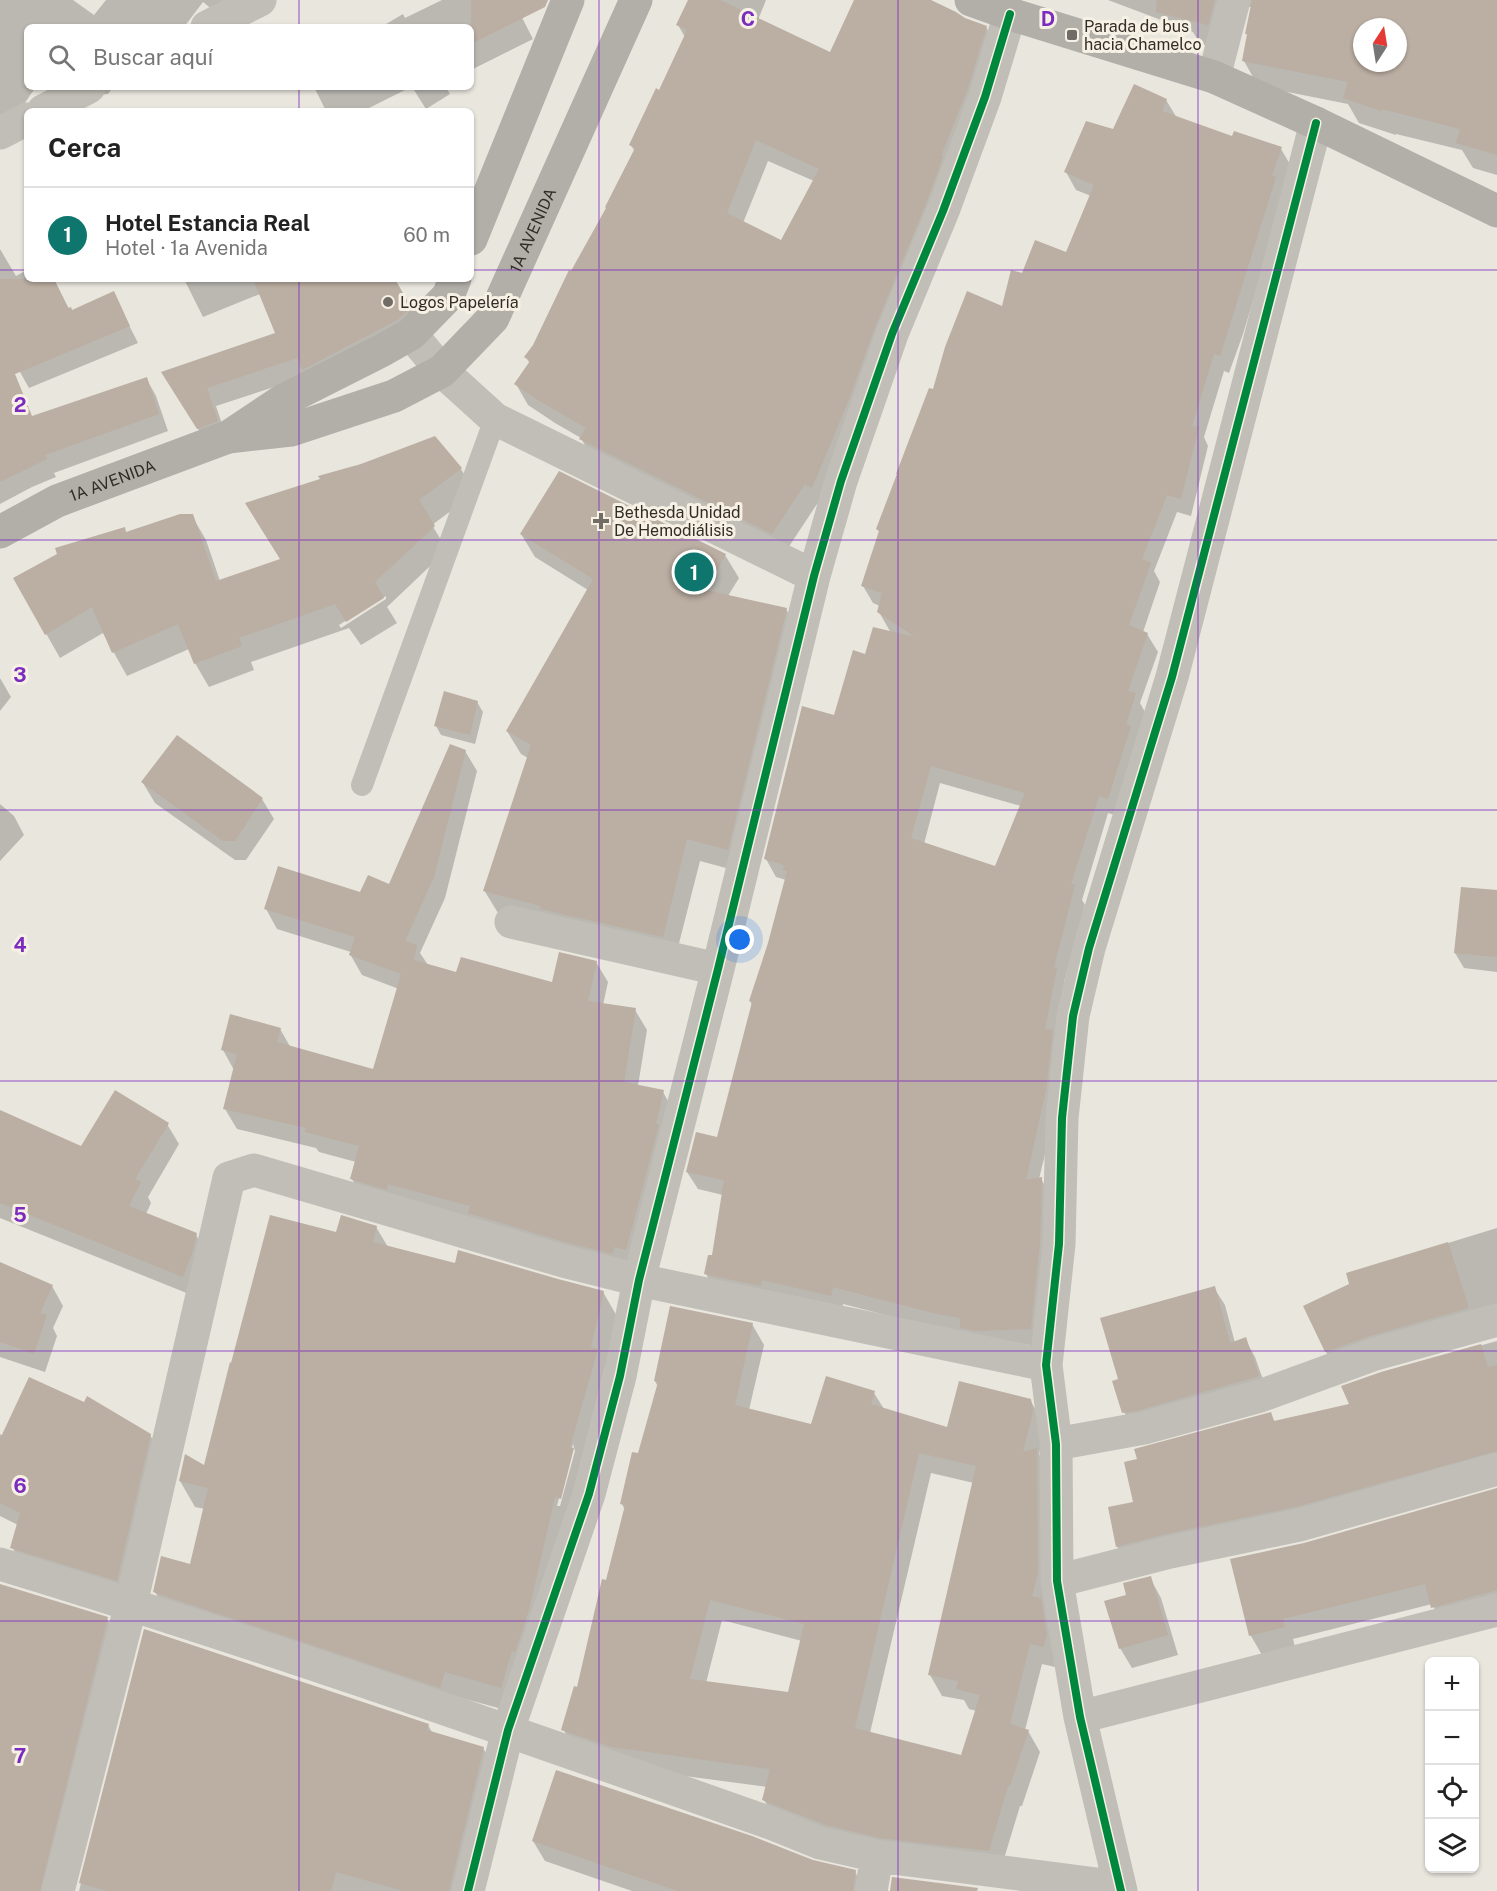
<!DOCTYPE html>
<html lang="es">
<head>
<meta charset="utf-8">
<style>
	:root { --surface:#fff; --page:#f2f2f2; --text:#222; --muted:#767676; --line:#e0e0e0; --accent:#0f766e }
	body { margin:0; font-family:"Public Sans",sans-serif; background:var(--page); color:var(--text) }
	.controls { position:absolute; right:18px; bottom:18px; display:grid; overflow:hidden; border-radius:9px; box-shadow:0 2px 4px #0004 }
	.controls button { width:54px; height:54px; display:grid; place-items:center; padding:0; border:0; border-bottom:2px solid var(--line); background:var(--surface); color:var(--text); font:30px sans-serif }
	.compass { position:absolute; left:1353px; top:18px; width:54px; height:54px; border-radius:50%; background:var(--surface); box-shadow:0 2px 4px #0004; rotate:12deg }
	.you { position:absolute; left:740px; top:940px; width:21px; height:21px; margin:-15px; border:4px solid #fff; border-radius:50%; background:#1a73e8; box-shadow:0 0 0 9px #1a73e833 }
	.badge { display:grid; place-items:center; width:39px; height:39px; border-radius:50%; background:var(--accent); color:#fff; font-size:20px; font-weight:700 }
	.pin { position:absolute; translate:-50% -50%; border:3px solid #fff; box-shadow:0 2px 6px #0006 }
	.list { margin:0; padding:0; list-style:none }
	h2 { display:flex; justify-content:space-between; align-items:center; height:78px; margin:0; padding:0 24px; font-size:26px }
	h2 small { font-size:20px; font-weight:400; color:var(--muted) }
	.list li { display:grid; grid-template-columns:39px 1fr auto; gap:18px; align-items:center; box-sizing:border-box; height:96px; padding:0 24px; border-top:2px solid var(--line) }
	.list b { display:block; font-size:22px; white-space:nowrap }
	.list p { margin:0; font-size:20px; white-space:nowrap; color:var(--muted) }
	.list em { font-size:20px; font-style:normal; color:var(--muted) }
	.icon { flex:none; width:33px; height:33px; fill:none; stroke:currentColor; stroke-width:2; stroke-linecap:round; stroke-linejoin:round }
	.map { position:relative; flex:none; width:1497px; height:1891px; overflow:hidden }
	.search { position:absolute; background:var(--surface); box-shadow:0 2px 4px #0004; left:24px; top:24px; width:450px; height:66px; display:flex; align-items:center; gap:15px; box-sizing:border-box; padding:0 21px; border-radius:9px; color:var(--muted); font-size:22px }
	.panel { position:absolute; background:var(--surface); box-shadow:0 2px 4px #0004; left:24px; top:108px; width:450px; height:174px; border-radius:9px }
	.map>svg:first-child { display:block }
	.shadow { fill:#0003; fill-rule:evenodd }
	.building { fill:#bbaea2; fill-rule:evenodd }
	.lines { fill:none; stroke-linecap:round; stroke-linejoin:round }
	.lane { stroke:#c1bdb7; stroke-width:22 }
	.street { stroke:#c1bdb7; stroke-width:33 }
	.secondary { stroke:#b2aea8; stroke-width:33 }
	.cycleway-casing { stroke:#f6f1e4; stroke-width:11 }
	.cycleway { stroke:#00873e; stroke-width:8 }
	.grid { fill:none; stroke:#7b2cbf; stroke-width:1.5; stroke-opacity:0.55 }
	.poi-dot { fill:#716d66; stroke:#f6f1e4; stroke-width:2 }
	.labels { text-anchor:middle; dominant-baseline:central; stroke-width:6; stroke-linejoin:round; paint-order:stroke }
	.poi-label { font-size:16px; fill:#312c26; stroke:#f6f1e4; text-anchor:start }
	.street-label { font-size:16px; fill:#312c26; stroke:#f6f1e4 }
	.grid-label { font-size:20px; text-anchor:middle; font-weight:bold; fill:#7b2cbf; stroke:#f6f1e4; stroke-width:6; stroke-linejoin:round; paint-order:stroke }
</style>
</head>
<body>
<div class="map">
<svg width="1497" height="1891" viewBox="0 0 1497 1891">
	<rect width="100%" height="100%" fill="#e9e6de"/>
	<!-- shadow -->
	<path class="shadow" d="M0,0H73L94,15L106,0H249L230,24L203,2L184,27H27V87H36L7,128L0,124Z
		M442,0H513L533,39L471,70V27H381L403,14L405,18Z
		M689,0H766L758,20L831,54L856,0H929L964,19L986,27L998,48L824,508L817,504L784,554L593,460L581,438L555,423L528,405L516,384L530,364L526,357L534,345L571,273L607,209L635,152L631,145L659,92L685,37L678,25ZM768,161L814,181L782,242L743,223Z
		M1108,0H1497V175L1473,168L1462,150L1396,134V135L1359,123L1348,104L1258,86L1244,61L1248,37L1246,33L1253,7H1243L1222,49L1200,44L1193,32ZM1362,27H1398V63H1362Z
		M87,87H113L108,94L98,95Z
		M314,87H411L363,111H326Z
		M412,87H446L450,94L426,109Z
		M1166,100L1177,118L1233,138L1281,149L1291,166L1285,196L1243,334L1229,373L1224,371L1204,437L1208,446L1191,516L1177,512L1154,571L1160,582L1143,632L1147,634L1158,652L1140,703L1145,712L1118,816L1108,813L1082,900L1085,905L1064,982L1056,1109L1039,1179H1041L1051,1196L1041,1347L944,1330L843,1304L841,1313L716,1292L706,1274L713,1257L723,1195L698,1189L687,1172L718,1139L752,1005L750,1001L769,944L786,880L776,877L766,859L866,655L891,633L879,612L880,606L873,603L863,586L880,534L878,529L934,391L1003,308L1023,275L1067,254L1091,196L1076,190L1066,172L1114,131ZM940,783L1021,806L996,868L924,844Z
		M0,249L16,276L27,270V279H54L69,309L72,312L113,293L138,343L29,388L20,372L0,350Z
		M184,279H393L421,326L308,376L216,406L227,439L209,446L173,390L277,334L260,294L203,317Z
		M146,378L156,396L168,431L54,473L56,477L32,487L0,504V426L32,417Z
		M434,438L461,469L475,493L432,525L447,550L387,607L397,623L361,645L349,628L251,662L254,670L209,687L195,663L189,649L127,676L103,633L60,658L15,579L127,533L192,516L206,540L220,581L281,560L247,504L361,466ZM386,596V599L341,628L339,625Z
		M521,534L725,555L739,578L728,596L786,609L799,632L741,872L700,861L675,959L498,913L484,890L528,758L521,754L507,731L588,590L535,557Z
		M0,678L11,697L0,711Z
		M477,702L483,712L475,744L441,735L436,726Z
		M465,751L477,771L445,898L420,953L428,965L457,974L553,984L596,962L608,982L603,1005L635,1010L647,1030L638,1086L663,1092L674,1112L638,1270L363,1199L352,1179L356,1162L319,1152L316,1148L237,1129L225,1109L234,1070L223,1050L280,1029L291,1048L374,1071L399,989L362,975L350,954L351,952L277,929L266,909L361,893L389,886Z
		M143,783L262,799L274,819L246,860H235L155,803Z
		M0,804L14,816L24,835L0,861Z
		M1497,892V972L1464,968L1455,953Z
		M0,1111L81,1148L167,1124L179,1144L148,1197L151,1203L146,1214L196,1235L208,1255L194,1296L0,1218Z
		M376,1227L388,1247L456,1265L603,1292L618,1318L516,1713L170,1618L155,1592L191,1566L205,1509L195,1507L180,1481L205,1467L337,1234ZM573,1444L575,1451L560,1506H557Z
		M1497,1228V1323L1337,1371L1326,1352L1305,1306L1351,1285L1347,1274Z
		M0,1263L52,1286L63,1306L53,1328L57,1336L45,1372L0,1357Z
		M1214,1288L1225,1305L1235,1343L1245,1339L1255,1357L1268,1394L1134,1430L1124,1412L1119,1380Z
		M752,1324L764,1345L749,1410L812,1426L874,1393L884,1409L948,1429L1030,1400L1043,1422L1044,1433L1039,1454L1048,1471L1055,1667L1042,1664L1025,1730L1028,1731L1040,1752L1022,1806H1020L1000,1872L776,1821L764,1800L767,1787L625,1768L575,1750L563,1729L578,1689L607,1582L625,1510L622,1504L639,1455L658,1387L655,1381ZM931,1473L974,1483L930,1675L942,1696L964,1700L969,1709L977,1711L962,1756L870,1733ZM722,1620L802,1641L789,1694L706,1683Z
		M1497,1341V1472L1128,1565L1117,1546L1135,1503L1139,1460L1270,1414L1275,1422L1351,1405L1381,1373Z
		M0,1434L3,1436L150,1435L161,1454L128,1599L23,1566L12,1547L18,1525L0,1516Z
		M1497,1490V1612L1444,1626L1432,1604L1293,1639L1295,1647L1262,1655L1251,1636L1232,1560L1304,1545Z
		M1150,1578L1161,1598L1178,1655L1132,1668L1120,1648L1127,1596Z
		M0,1588L107,1619L118,1637L53,1891H0Z
		M145,1631L428,1725L433,1734L483,1748L494,1767L463,1891H79Z
		M533,1841L813,1862L855,1872L866,1891H632L545,1861Z"/>
	<!-- building -->
	<path class="building" d="M471,0H548L545,7L471,44Z
		M688,0H720L830,52L854,0H931L956,12L965,18L987,26L967,91L941,156L943,157L926,204L875,327L850,397L812,488L805,484L772,534L579,439L586,428L541,402L514,384L530,361L524,357L533,345L569,270L571,271L606,208L605,207L635,148L629,145L656,88L659,90L687,30L676,25ZM756,140L819,169L781,240L727,213Z
		M1157,0H1215L1208,25L1156,12Z
		M1252,0H1497V155L1456,143L1460,129L1382,109V111L1343,98L1348,82L1242,61L1247,34H1245ZM1362,27H1398V63H1362Z
		M1134,84L1167,99L1162,111L1232,136L1234,131L1282,147L1272,176L1276,177L1233,315L1220,356L1214,354L1192,426L1199,427L1181,499L1167,495L1142,559L1151,563L1129,625L1148,633L1128,691L1136,693L1126,724L1131,726L1108,799L1099,796L1071,884L1075,885L1054,967L1057,968L1045,1029L1053,1030L1046,1090L1026,1180L1042,1177L1040,1243L1031,1329L975,1331L960,1328V1318L933,1313L833,1287L831,1296L762,1280L761,1286L704,1274L708,1255H712L724,1180L686,1172L696,1132L717,1137L752,1002L749,1001L768,943L787,871L783,870L784,865L764,859L802,706L834,715L853,650L865,654L873,627L915,637L877,612L882,593L861,586L879,531L876,529L897,474H896L929,388L933,389L945,347L967,291L1002,306L1011,270L1022,273L1035,240L1066,252L1094,185L1064,172L1086,121L1113,129ZM931,766L1025,793L995,866L911,838Z
		M0,279H54L68,308L71,307L72,310L114,291L130,326L15,374L32,416L147,377L159,414L45,455L47,459L0,482Z
		M253,279H395L411,307L399,319L302,370L297,358L207,388L218,421L197,429L161,372L275,333Z
		M435,436L462,468L419,500L435,526L375,582L384,598L346,622L335,604L239,638L242,646L194,664L178,624L112,653L92,607L45,635L13,578L57,554L55,548L125,527L126,532L180,514H193L216,581L280,559L245,503L320,479L318,476L361,464Z
		M559,471L726,554L706,590L787,608L728,850L687,839L663,937L540,909L541,906L483,891L531,745L506,731L593,579L520,534Z
		M444,691L478,701L470,735L434,726Z
		M177,735L263,798L235,841H223L141,782Z
		M450,744L466,750L434,877L405,941L417,945L414,960L456,972L461,957L552,982L559,952L597,961L588,1001L636,1008L624,1082L664,1090L656,1124L659,1125L626,1250L614,1247L613,1254L568,1243L468,1213L470,1206L388,1184L387,1190L350,1179L359,1146L305,1132L306,1128L223,1109L237,1054L221,1050L230,1014L281,1028L277,1042L373,1069L401,974L349,955L355,937L264,909L278,866L360,892L368,875L389,884Z
		M1461,887L1497,890V957L1454,953Z
		M115,1090L169,1123L135,1179L141,1182L129,1206L197,1233L192,1254L183,1277L0,1203V1110L81,1146Z
		M270,1215L336,1232L341,1215L377,1226L373,1242L455,1263L458,1250L558,1279L604,1291L591,1347L598,1349L570,1447L574,1448L561,1499L555,1497L529,1610L515,1652L512,1651L501,1688L445,1672L440,1688L153,1592L161,1556L190,1564L208,1488L179,1481L185,1454L204,1465L230,1362L231,1363Z
		M1448,1242L1469,1308L1370,1336L1325,1352L1303,1306L1349,1284L1346,1273Z
		M0,1262L53,1285L40,1313L47,1315L34,1354L0,1342Z
		M1215,1286L1230,1343L1246,1337L1259,1376L1140,1410L1122,1413L1112,1381L1118,1379L1100,1318Z
		M670,1306L753,1323L735,1405L811,1424L826,1376L875,1391L871,1404L947,1427L959,1381L1031,1399L1033,1411L1023,1452L1037,1448L1038,1573L1032,1596L1041,1598L1047,1635L1043,1647L1030,1644L1010,1724L1029,1730L1010,1786H1008L989,1851L880,1838L826,1825L762,1800L770,1769L612,1747L561,1730L574,1686L577,1687L602,1579L606,1580L625,1505L620,1504L632,1452L638,1453L658,1382L654,1381ZM919,1453L976,1466L928,1675L958,1681L956,1689L980,1695L961,1755L855,1728ZM710,1600L804,1624L788,1692L690,1679Z
		M1481,1344L1488,1367L1497,1365V1451L1295,1507L1166,1534L1116,1547L1108,1507L1133,1502L1124,1462L1137,1459L1134,1449L1271,1412L1274,1421L1349,1404L1341,1386L1381,1372Z
		M29,1377L84,1402L87,1396L151,1434L117,1581L10,1548L20,1513L0,1503V1439Z
		M1497,1488V1590L1431,1608L1425,1584L1283,1619L1285,1627L1249,1636L1230,1559L1304,1543Z
		M1151,1576L1168,1635L1119,1649L1104,1601L1126,1595L1123,1583Z
		M0,1584L108,1617L40,1891H0Z
		M144,1629L429,1724L427,1730L484,1747L449,1891H404L336,1872L331,1891H108L79,1883Z
		M556,1770L752,1836L813,1860L856,1870L853,1891H678L532,1841Z
		M892,1877L978,1888L977,1891H890Z"/>
	<g class="lines">
		<!-- lane -->
		<path class="lane" d="M362,785L495,419"/>
		<!-- street -->
		<path class="street" d="M207,27L260,0
			M1214,77L1234,0
			M43,111L89,87
			M0,133L27,119
			M411,334L442,371L495,419L814,576
			M511,922L718,969
			M1056,1444L1144,1428L1260,1396L1375,1354L1497,1320
			M0,1564C260,1643 516,1733 773,1824L820,1843L877,1856L1120,1887
			M1057,1581L1170,1552L1299,1525L1497,1469
			M1080,1717L1497,1610
			M58,1891L131,1604L229,1178L254,1170L563,1261L639,1280L1046,1365
			M468,1891L508,1730L589,1494L620,1376L639,1280L718,969L814,576L841,481L892,334L943,211L985,97L1010,14
			M871,1891L877,1856
			M1121,1891L1080,1717L1057,1581L1056,1444L1046,1365L1059,1244L1062,1118L1073,1016L1089,948L1172,677L1316,123"/>
		<!-- secondary -->
		<g class="secondary">
			<path d="M971,0L1010,14L1214,77L1316,123L1497,211"/>
			<path d="M471,239L568,0"/>
			<path id="s1" d="M228,437L291,430L394,396L442,371L493,318L636,0"/>
			<path id="s2" d="M0,532L57,501L228,437L282,401L383,350L411,334L448,296L455,279"/>
		</g>
		<!-- cycleway casing -->
		<g class="cycleway-casing">
			<path id="cycleway" d="M468,1891L508,1730L589,1494L620,1376L639,1280L718,969L814,576L841,481L892,334L943,211L985,97L1010,14
				M1121,1891L1080,1717L1057,1581L1056,1444L1046,1365L1059,1244L1062,1118L1073,1016L1089,948L1172,677L1316,123"/>
		</g>
		<!-- cycleway -->
		<use href="#cycleway" class="cycleway"/>
	</g>
	<!-- grid -->
	<path class="grid" d="M299,0V27M599,0V1891M898,0V1891M1198,0V1891M299,87V111M0,270H27M471,270H1497M299,279V1891M0,540H1497M0,810H1497M0,1081H1497M0,1351H1497M0,1621H1497"/>
	<!-- markers -->
	<g class="poi-dot">
		<rect x="1066" y="29" width="12" height="12" rx="3"/>
		<circle cx="388" cy="302" r="6"/>
		<path d="M598 512h6v6h6v6h-6v6h-6v-6h-6v-6h6z"/>
	</g>
	<g class="labels">
		<!-- poi labels -->
		<g class="poi-label">
			<text x="1084" y="26">Parada de bus<tspan x="1084" dy="18">hacia Chamelco</tspan></text>
			<text x="400" y="302">Logos Papelería</text>
			<text x="614" y="512">Bethesda Unidad<tspan x="614" dy="18">De Hemodiálisis</tspan></text>
		</g>
		<!-- street labels -->
		<g class="street-label">
			<text stroke="none"><textPath href="#s1" startOffset="396">1A AVENIDA</textPath></text>
			<text stroke="none"><textPath href="#s2" startOffset="124">1A AVENIDA</textPath></text>
		</g>
	</g>
	<g class="grid-label">
		<text x="748" y="26">C</text>
		<text x="1048" y="26">D</text>
		<text x="20" y="412">2</text>
		<text x="20" y="682">3</text>
		<text x="20" y="952">4</text>
		<text x="20" y="1222">5</text>
		<text x="20" y="1493">6</text>
		<text x="20" y="1763">7</text>
	</g>
</svg>
<div class="controls">
<button>+</button>
<button>−</button>
<button><svg class="icon" aria-label="locate" viewBox="0 0 24 24"><circle cx="12" cy="12" r="6"/><path d="M12 2v4M12 18v4M2 12h4M18 12h4"/></svg></button>
<button><svg class="icon" aria-label="layers" viewBox="0 0 24 24"><path d="M12 4l9 5-9 5-9-5zM3 14l9 5 9-5"/></svg></button>
</div>
<svg class="compass" viewBox="-18 -18 36 36"><path d="M0-13l5 13h-10z" fill="#e53935"/><path d="M0 13l5-13h-10z" fill="#767676"/></svg>
<div class="you"></div>
<div class="pin badge" style="left:694px;top:572px">1</div>
<div class="search"><svg class="icon" aria-label="search" viewBox="0 0 24 24"><circle cx="10" cy="10" r="6"/><path d="M15 15l6 6"/></svg>Buscar aquí</div>
<section class="panel">
<h2>Cerca<small></small></h2>
<ul class="list">
<li><span class="badge">1</span><div><b>Hotel Estancia Real</b><p>Hotel · 1a Avenida</p></div><em>60 m</em></li>
</ul>
</section>
</div>
</body>
</html>
